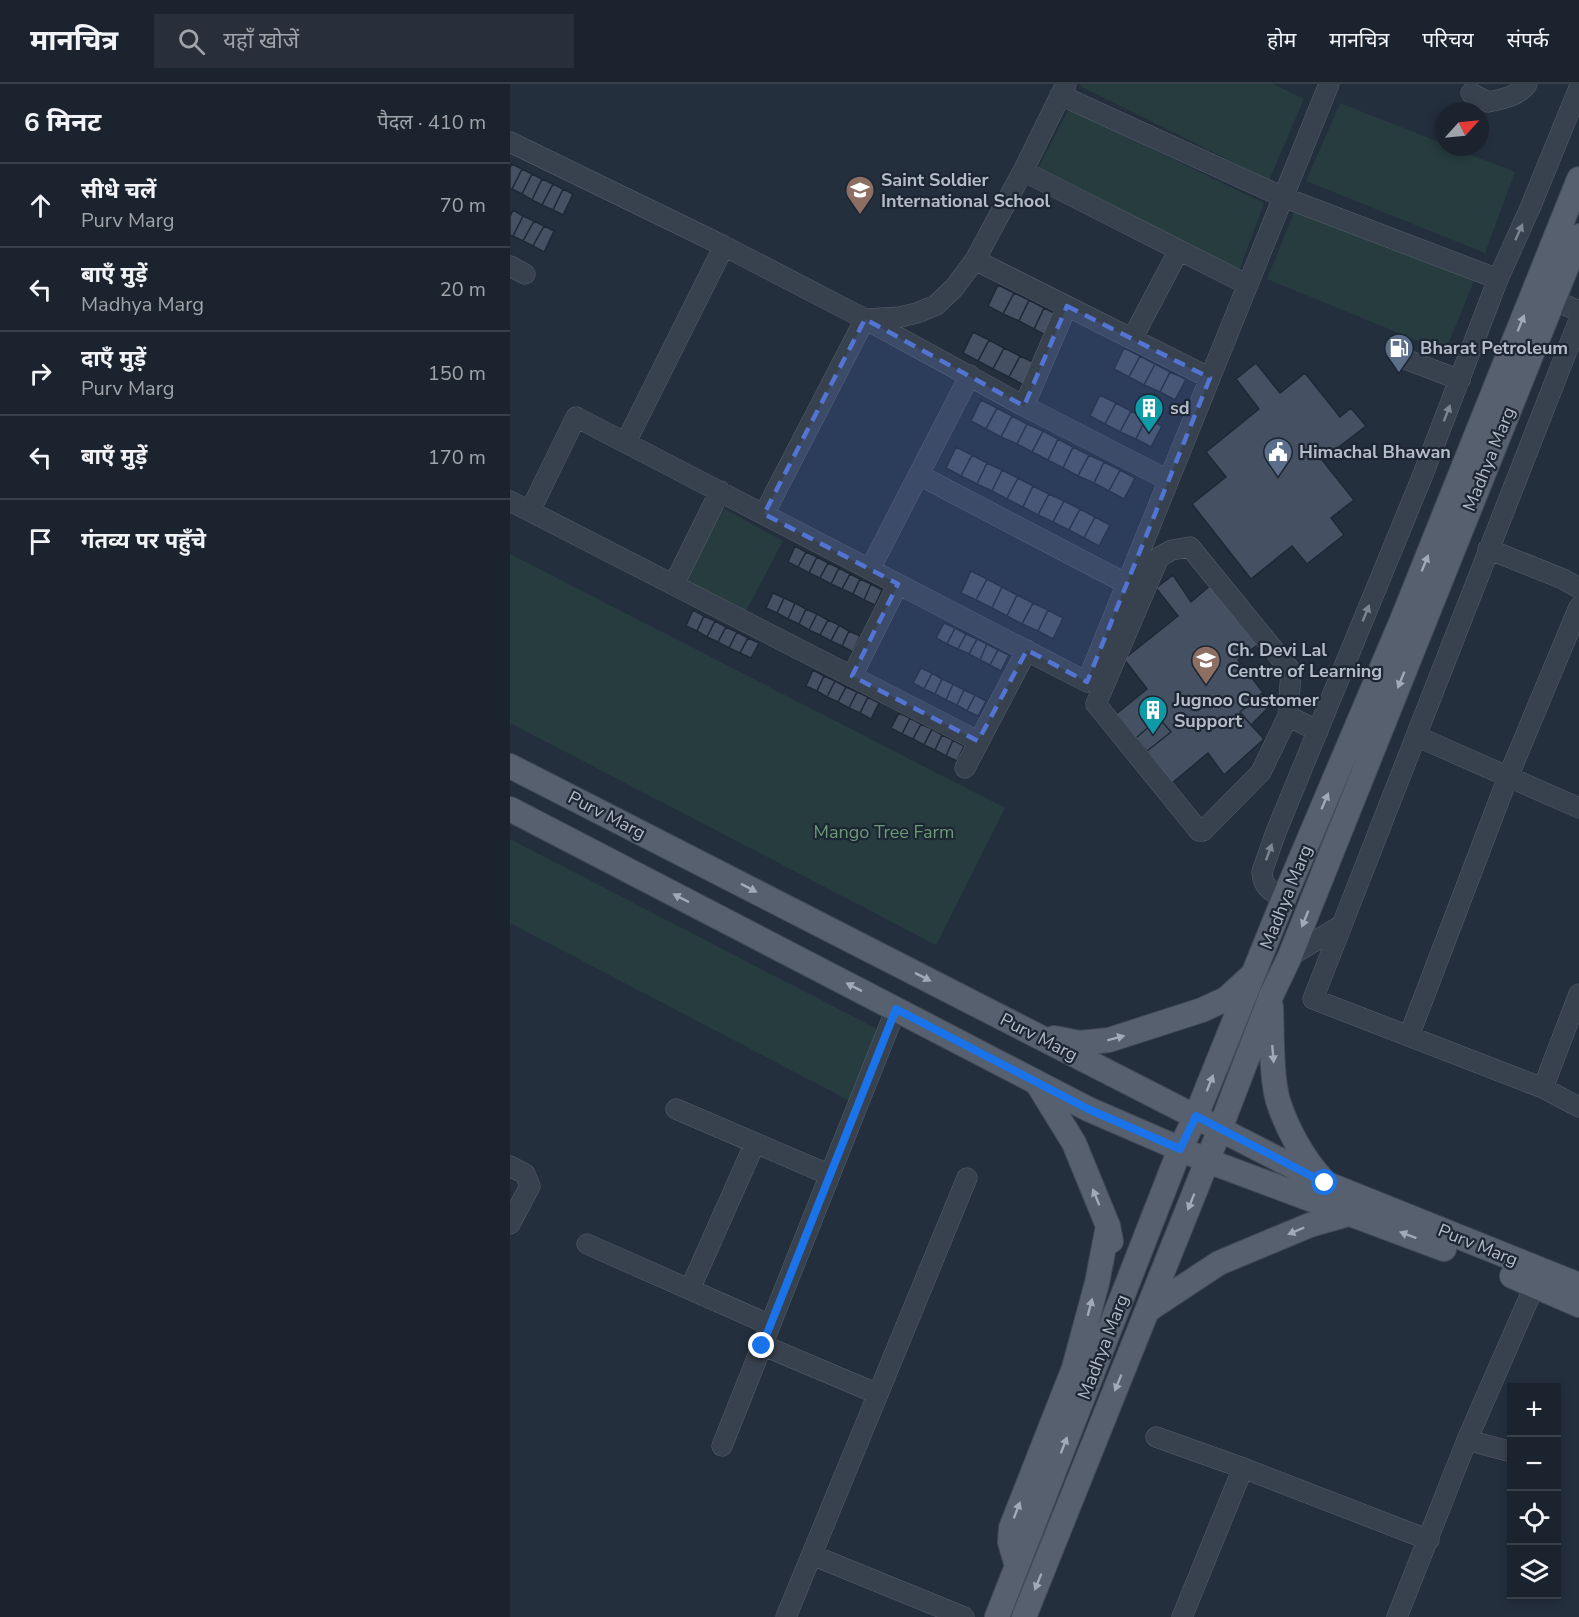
<!DOCTYPE html>
<html lang="hi">
<head>
<meta charset="utf-8">
<style>
	:root { --surface:#1b232e; --page:#282f3a; --text:#f1f3f6; --muted:#a0a4aa; --line:#39404a }
	body { margin:0; font-family:"Nunito Sans","Noto Sans Devanagari",sans-serif; background:var(--page); color:var(--text) }
	.controls { position:absolute; right:18px; bottom:18px; display:grid; overflow:hidden; border-radius:0px; box-shadow:0 3px 9px #0003 }
	.controls button { width:54px; height:54px; display:grid; place-items:center; padding:0; border:0; border-bottom:2px solid var(--line); background:var(--surface); color:var(--text); font:30px sans-serif }
	.compass { position:absolute; left:925px; top:18px; width:54px; height:54px; border-radius:50%; background:var(--surface); box-shadow:0 3px 9px #0003; rotate:63deg }
	.stop { position:absolute; width:18px; height:18px; margin:-14px; border:4px solid #1a73e8; border-radius:50%; background:#fff }
	.stop.end { background:#1a73e8; border-color:#fff; box-shadow:0 2px 6px #0008 }
	.list { margin:0; padding:0; list-style:none }
	h2 { display:flex; justify-content:space-between; align-items:center; height:78px; margin:0; padding:0 24px; font-size:26px }
	h2 small { font-size:20px; font-weight:400; color:var(--muted) }
	.list li { display:grid; grid-template-columns:39px 1fr auto; gap:18px; align-items:center; box-sizing:border-box; height:84px; padding:0 24px; border-top:2px solid var(--line) }
	.list b { display:block; font-size:22px; white-space:nowrap }
	.list p { margin:0; font-size:20px; white-space:nowrap; color:var(--muted) }
	.list em { font-size:20px; font-style:normal; color:var(--muted) }
	.icon { flex:none; width:33px; height:33px; fill:none; stroke:currentColor; stroke-width:2; stroke-linecap:round; stroke-linejoin:round }
	.map { position:relative; flex:none; width:1069px; height:1533px; overflow:hidden }
	header { display:flex; align-items:center; gap:36px; box-sizing:border-box; height:84px; padding:0 30px; background:var(--surface); border-bottom:2px solid var(--line) }
	header strong { font-size:28px }
	nav { display:flex; gap:33px; margin-inline-start:auto; font-size:21px }
	.search { width:420px; height:54px; background:var(--page); display:flex; align-items:center; gap:15px; box-sizing:border-box; padding:0 21px; border-radius:0px; color:var(--muted); font-size:22px }
	main { display:flex }
	aside { flex:1; background:var(--surface) }
	.map>svg:first-child { display:block }
	.green { fill:#263c3f }
	.building { fill:#455162; stroke:#1f2835; stroke-width:1.5 }
	.lines { fill:none; stroke-linecap:round; stroke-linejoin:round }
	.minor-casing { stroke:#565f6c; stroke-width:21 }
	.major-casing { stroke:#414a57; stroke-width:26 }
	.minor { stroke:#38414e; stroke-width:20 }
	.major { stroke:#56606e; stroke-width:24 }
	.oneway { fill:#7c8592 }
	.oneway2 { fill:#a1aab7 }
	.route { stroke:#1a73e8; stroke-width:8 }
	.marked { fill:#5274d3; fill-opacity:0.2; stroke:#5274d3; stroke-width:4.5; stroke-dasharray:12 8; stroke-linejoin:round }
	.labels { text-anchor:middle; dominant-baseline:central; stroke-width:4.5; stroke-linejoin:round; paint-order:stroke }
	.poi-label { font-size:18px; font-weight:bold; fill:#b4bcc9; stroke:#1d2633; text-anchor:start }
	.street-label { font-size:18px; fill:#b4bcc9; stroke:#1d2633 }
	.park-label { font-size:18px; fill:#6b9a76; stroke:#1d2633 }
</style>
</head>
<body>
<header>
<strong>मानचित्र</strong>
<div class="search"><svg class="icon" aria-label="search" viewBox="0 0 24 24"><circle cx="10" cy="10" r="6"/><path d="M15 15l6 6"/></svg>यहाँ खोजें</div>
<nav><a>होम</a><a>मानचित्र</a><a>परिचय</a><a>संपर्क</a></nav>
</header>
<main>
<aside>
<h2>6 मिनट<small>पैदल · 410 m</small></h2>
<ul class="list">
<li><svg class="icon" aria-label="ahead" viewBox="0 0 24 24"><path d="M12 20V5M6 11l6-6 6 6"/></svg><div><b>सीधे चलें</b><p>Purv Marg</p></div><em>70 m</em></li>
<li><svg class="icon" aria-label="left" viewBox="0 0 24 24"><path d="M17 20v-9H6M10 6l-5 5 5 5"/></svg><div><b>बाएँ मुड़ें</b><p>Madhya Marg</p></div><em>20 m</em></li>
<li><svg class="icon" aria-label="right" viewBox="0 0 24 24"><path d="M7 20v-9h11M14 6l5 5-5 5"/></svg><div><b>दाएँ मुड़ें</b><p>Purv Marg</p></div><em>150 m</em></li>
<li><svg class="icon" aria-label="left" viewBox="0 0 24 24"><path d="M17 20v-9H6M10 6l-5 5 5 5"/></svg><div><b>बाएँ मुड़ें</b></div><em>170 m</em></li>
<li><svg class="icon" aria-label="arrive" viewBox="0 0 24 24"><path d="M6 21V4h12l-3 4 3 4H6"/></svg><div><b>गंतव्य पर पहुँचे</b></div></li>
</ul>
</aside>
<div class="map">
<svg width="1069" height="1533" viewBox="0 0 1069 1533">
	<rect width="100%" height="100%" fill="#242f3e"/>
	<!-- green -->
	<path class="green" d="M571,0H763L794,15L759,96L570,2Z
		M830,19L934,60V63H941L1005,88L975,169L796,97Z
		M559,25L754,119L728,190L527,86Z
		M786,123L964,197L935,268L757,195Z
		M211,423L273,457L235,529L173,495Z
		M0,470L495,724L426,861L0,639Z
		M0,755L373,948L340,1017L0,839Z"/>
	<!-- building -->
	<path class="building" d="M2,80L12,85L2,105H0V84Z
		M12,85L22,90L12,110L2,105Z
		M22,90L32,95L22,116L12,110Z
		M32,95L43,100L32,121L22,116Z
		M43,100L53,105L43,126L32,121Z
		M53,105L63,110L53,131L43,126Z
		M3,126L13,132L3,152L0,151V133Z
		M13,132L24,137L13,157L3,152Z
		M24,137L34,142L23,162L13,157Z
		M34,142L44,147L34,168L23,162Z
		M488,201L504,209L493,230L478,222Z
		M504,209L519,216L509,237L493,230Z
		M519,216L534,224L524,245L509,237Z
		M534,224L550,232L539,253L524,245Z
		M463,248L479,256L468,277L453,269Z
		M479,256L494,264L483,285L468,277Z
		M494,264L510,272L499,293L483,285Z
		M614,264L630,272L619,293L604,285Z
		M510,272L525,279L514,301L499,293Z
		M630,272L645,280L634,301L619,293Z
		M746,279L770,309L795,289L830,333L841,324L856,342L812,376L844,416L821,434L834,451L797,480L782,462L741,495L682,420L716,393L696,368L749,325L726,295Z
		M645,280L660,288L650,308L634,301Z
		M660,288L676,295L665,316L650,308Z
		M590,311L606,319L595,340L580,332Z
		M471,316L487,324L476,345L461,337Z
		M606,319L621,327L610,348L595,340Z
		M487,324L502,332L491,353L476,345Z
		M621,327L636,334L626,355L610,348Z
		M502,332L517,340L507,360L491,353Z
		M636,334L652,342L641,363L626,355Z
		M517,340L533,347L522,368L507,360Z
		M533,347L548,355L538,376L522,368Z
		M548,355L563,363L553,384L538,376Z
		M446,363L462,371L451,392L436,384Z
		M563,363L579,371L568,392L553,384Z
		M462,371L477,379L467,400L451,392Z
		M579,371L594,378L584,399L568,392Z
		M594,378L610,386L599,407L584,399Z
		M477,379L492,386L482,407L467,400Z
		M492,386L508,394L497,415L482,407Z
		M610,386L625,394L614,415L599,407Z
		M508,394L523,402L513,423L497,415Z
		M523,402L539,410L528,431L513,423Z
		M539,410L554,417L543,438L528,431Z
		M554,417L570,425L559,446L543,438Z
		M570,425L585,433L574,454L559,446Z
		M585,433L600,441L589,462L574,454Z
		M285,462L296,468L288,483L278,478Z
		M296,468L307,473L299,489L288,483Z
		M307,473L318,479L310,494L299,489Z
		M318,479L329,484L321,500L310,494Z
		M329,484L340,490L332,505L321,500Z
		M461,487L477,495L466,516L451,509Z
		M340,490L350,495L343,510L332,505Z
		M663,491L681,518L702,500L750,559L728,576L762,620L741,641L754,655L714,691L698,669L661,700L637,667L605,631L637,605L614,575L668,532L646,504Z
		M350,495L361,500L354,516L343,510Z
		M477,495L492,503L482,524L466,516Z
		M361,500L372,506L365,521L354,516Z
		M492,503L507,511L497,532L482,524Z
		M263,509L274,514L267,529L256,524Z
		M507,511L523,519L512,540L497,532Z
		M274,514L285,519L278,535L267,529Z
		M285,519L296,525L289,540L278,535Z
		M523,519L538,526L528,547L512,540Z
		M296,525L307,530L299,546L289,540Z
		M183,526L194,532L187,547L176,542Z
		M538,526L553,534L543,555L528,547Z
		M307,530L318,536L310,551L299,546Z
		M194,532L205,537L197,553L187,547Z
		M318,536L329,541L321,557L310,551Z
		M205,537L216,543L208,558L197,553Z
		M434,539L445,544L437,560L426,554Z
		M329,541L339,547L332,562L321,557Z
		M216,543L227,548L219,564L208,558Z
		M445,544L456,550L448,565L437,560Z
		M339,547L350,552L343,568L332,562Z
		M227,548L238,554L230,569L219,564Z
		M456,550L467,555L459,570L448,565Z
		M238,554L249,559L241,574L230,569Z
		M467,555L477,560L470,576L459,570Z
		M477,560L488,566L480,581L470,576Z
		M488,566L499,571L491,587L480,581Z
		M411,584L422,589L414,605L403,599Z
		M303,586L314,592L307,607L296,602Z
		M422,589L432,595L425,610L414,605Z
		M314,592L325,597L317,613L307,607Z
		M432,595L443,600L436,616L425,610Z
		M325,597L336,603L328,618L317,613Z
		M443,600L454,606L447,621L436,616Z
		M336,603L347,608L339,624L328,618Z
		M454,606L465,611L457,627L447,621Z
		M347,608L358,613L350,629L339,624Z
		M752,609L762,620L741,641L730,628Z
		M465,611L476,617L468,632L457,627Z
		M358,613L369,619L361,635L350,629Z
		M389,629L400,634L392,650L381,644Z
		M400,634L411,640L403,655L392,650Z
		M649,634L661,648L637,667L626,654Z
		M411,640L422,645L414,661L403,655Z
		M422,645L432,651L425,666L414,661Z
		M432,651L443,656L436,672L425,666Z
		M443,656L454,662L447,677L436,672Z"/>
	<g class="lines">
		<!-- minor casing -->
		<g class="minor-casing">
			<path id="minor" d="M961,9L978,18C992,15 1009,12 1017,0
				M550,11L773,113L988,195
				M0,58L214,162L355,235L390,233L407,229L426,221L444,204L465,176L513,87L556,0
				M513,87L738,201
				M465,176L700,294
				M0,182L15,190
				M1043,216L1069,227
				M622,255L669,166
				M895,275L950,296
				M514,322L557,222
				M116,358L214,162
				M409,391L617,500
				M0,417L468,657
				M20,427L66,333L577,598L819,0
				M254,430L355,235L514,322L658,396
				M978,465L1053,495L1069,504
				M360,485L460,291
				M164,500L210,407
				M342,592L388,500
				M778,632L781,587L680,463L662,466L649,473L586,620L689,747H693L751,688L778,632L808,647
				M906,652L1069,724
				M455,684L517,566
				M774,814C761,807 753,804 752,788L766,748L912,393L988,195L1020,124L1069,4
				M832,841L803,915L1033,1004L1069,1023
				M780,872L832,841L1069,236
				M899,952L998,693L1069,523
				M1033,1004L1069,910
				M166,1025L320,1091
				M0,1082L15,1090L20,1102L0,1140
				M77,1160L260,1241
				M180,1205L245,1059
				M252,1261L368,1310
				M646,1353L733,1384L919,1456
				M957,1356L998,1367
				M212,1362L386,925
				M302,1471L454,1533
				M276,1533L457,1094
				M672,1533L733,1384
				M887,1533L957,1356L1030,1189"/>
		</g>
		<!-- major casing -->
		<g class="major-casing">
			<path id="major" d="M0,682L815,1099L1069,1201
				M0,725L578,1025L698,1077L934,1165
				M761,923C762,950 761,992 768,1017C777,1045 793,1074 812,1095
				M544,954L570,959L599,956L692,926L716,915L740,893
				M527,999L564,1059L598,1142L601,1157
				M1002,1192L1069,1221
				M638,1226L709,1179L800,1141L842,1129
				M507,1482L500,1458L501,1444L564,1284L587,1199L598,1142
				M487,1533L670,1065L686,1032L774,814L892,536L1069,95
				M514,1533L710,1045L761,912L780,872L1069,152"/>
		</g>
		<!-- minor -->
		<use href="#minor" class="minor"/>
		<!-- major -->
		<use href="#major" class="major"/>
	</g>
	<!-- one-way arrows -->
	<defs><path id="oneway-solid" d="M-6-.8H1V-3.2L6.5 0L1 3.2V.8H-6Z" transform="scale(1.5)"/></defs>
	<g class="oneway">
		<use href="#oneway-solid" transform="translate(1009 148) rotate(-66)"/>
		<use href="#oneway-solid" transform="translate(937 329) rotate(-69)"/>
		<use href="#oneway-solid" transform="translate(856 529) rotate(-68)"/>
		<use href="#oneway-solid" transform="translate(759 768) rotate(-70)"/>
	</g>
	<g class="oneway2">
		<use href="#oneway-solid" transform="translate(1011 239) rotate(-68)"/>
		<use href="#oneway-solid" transform="translate(915 479) rotate(-68)"/>
		<use href="#oneway-solid" transform="translate(891 596) rotate(112)"/>
		<use href="#oneway-solid" transform="translate(815 717) rotate(-67)"/>
		<use href="#oneway-solid" transform="translate(239 804) rotate(27)"/>
		<use href="#oneway-solid" transform="translate(171 814) rotate(-153)"/>
		<use href="#oneway-solid" transform="translate(795 835) rotate(112)"/>
		<use href="#oneway-solid" transform="translate(413 893) rotate(27)"/>
		<use href="#oneway-solid" transform="translate(344 903) rotate(-153)"/>
		<use href="#oneway-solid" transform="translate(606 954) rotate(-15)"/>
		<use href="#oneway-solid" transform="translate(763 970) rotate(85)"/>
		<use href="#oneway-solid" transform="translate(700 999) rotate(-68)"/>
		<use href="#oneway-solid" transform="translate(586 1113) rotate(-112)"/>
		<use href="#oneway-solid" transform="translate(681 1118) rotate(112)"/>
		<use href="#oneway-solid" transform="translate(786 1147) rotate(157)"/>
		<use href="#oneway-solid" transform="translate(898 1151) rotate(-159)"/>
		<use href="#oneway-solid" transform="translate(580 1223) rotate(-75)"/>
		<use href="#oneway-solid" transform="translate(608 1299) rotate(112)"/>
		<use href="#oneway-solid" transform="translate(554 1361) rotate(-69)"/>
		<use href="#oneway-solid" transform="translate(507 1426) rotate(-69)"/>
		<use href="#oneway-solid" transform="translate(528 1498) rotate(112)"/>
	</g>
	<g class="lines">
		<!-- route -->
		<path class="route" d="M252,1262L386,925L578,1025L670,1065L686,1032L815,1099"/>
	</g>
	<!-- marked area -->
	<path class="marked" d="M557,222L700,294L577,598L517,566L468,657L342,592L388,500L254,430L355,235L514,322Z"/>
	<!-- icons -->
	<defs>
		<g id="school-pin" transform="scale(1.5)"><path d="M0 17L-7.5 6A9.5 9.5 0 1 1 7.5 6Z" fill="#8d6e63" stroke="#1d2633"/><path d="M0-5L7-2L0 1L-7-2ZM-4 1L0 2.5L4 1V4Q0 6-4 4Z" fill="#fff"/></g>
		<g id="fuel-pin" transform="scale(1.5)"><path d="M0 17L-7.5 6A9.5 9.5 0 1 1 7.5 6Z" fill="#5c6f8a" stroke="#1d2633"/><path d="M-5.5-6h7V0h2V4h1.3V-2.5L3-4.5l.8-.8L6-3V5H2.5V1h-1V6h-7ZM-4.2-4.7v3.2H.2V-4.7Z" fill="#fff"/></g>
		<g id="building-pin" transform="scale(1.5)"><path d="M0 17L-7.5 6A9.5 9.5 0 1 1 7.5 6Z" fill="#0f9aa8" stroke="#1d2633"/><path d="M-4-6H4V6H1V3H-1V6H-4ZM-2.5-4.3h1.7v1.8h-1.7ZM.8-4.3h1.7v1.8H.8ZM-2.5-1h1.7V.8h-1.7ZM.8-1h1.7V.8H.8Z" fill="#fff"/></g>
		<g id="civic-pin" transform="scale(1.5)"><path d="M0 17L-7.5 6A9.5 9.5 0 1 1 7.5 6Z" fill="#5c6f8a" stroke="#1d2633"/><path d="M-.6-6.5H3V-4.5H.6V-3L4-1V1h2V6H-6V1h2V-1L-.6-3ZM-1.2 2.5V6h2.4V2.5Z" fill="#fff"/></g>
		<g id="university-pin" transform="scale(1.5)"><path d="M0 17L-7.5 6A9.5 9.5 0 1 1 7.5 6Z" fill="#8d6e63" stroke="#1d2633"/><path d="M0-5L7-2L0 1L-7-2ZM-4 1L0 2.5L4 1V4Q0 6-4 4Z" fill="#fff"/></g>
	</defs>
	<g fill-rule="evenodd">
		<use href="#school-pin" x="350" y="106"/>
		<use href="#fuel-pin" x="889" y="264"/>
		<use href="#building-pin" x="639" y="324"/>
		<use href="#civic-pin" x="768" y="368"/>
		<use href="#university-pin" x="696" y="576"/>
		<use href="#building-pin" x="643" y="626"/>
	</g>
	<g class="labels">
		<!-- poi labels -->
		<g class="poi-label">
			<text x="371" y="96">Saint Soldier<tspan x="371" dy="21">International School</tspan></text>
			<text x="910" y="264">Bharat Petroleum</text>
			<text x="660" y="324">sd</text>
			<text x="789" y="368">Himachal Bhawan</text>
			<text x="717" y="566">Ch. Devi Lal<tspan x="717" dy="21">Centre of Learning</tspan></text>
			<text x="664" y="616">Jugnoo Customer<tspan x="664" dy="21">Support</tspan></text>
		</g>
		<!-- street labels -->
		<g class="street-label">
			<text transform="translate(979 375) rotate(-68)">Madhya Marg</text>
			<text transform="translate(97 731) rotate(27)">Purv Marg</text>
			<text transform="translate(776 813) rotate(-68)">Madhya Marg</text>
			<text transform="translate(529 953) rotate(27)">Purv Marg</text>
			<text transform="translate(968 1161) rotate(22)">Purv Marg</text>
			<text transform="translate(593 1263) rotate(-69)">Madhya Marg</text>
		</g>
		<!-- park labels -->
		<g class="park-label">
			<text x="374" y="748">Mango Tree Farm</text>
		</g>
	</g>
</svg>
<div class="controls">
<button>+</button>
<button>−</button>
<button><svg class="icon" aria-label="locate" viewBox="0 0 24 24"><circle cx="12" cy="12" r="6"/><path d="M12 2v4M12 18v4M2 12h4M18 12h4"/></svg></button>
<button><svg class="icon" aria-label="layers" viewBox="0 0 24 24"><path d="M12 4l9 5-9 5-9-5zM3 14l9 5 9-5"/></svg></button>
</div>
<svg class="compass" viewBox="-18 -18 36 36"><path d="M0-13l5 13h-10z" fill="#e53935"/><path d="M0 13l5-13h-10z" fill="#a0a4aa"/></svg>
<div class="stop" style="left:815px;top:1099px"></div>
<div class="stop end" style="left:252px;top:1262px"></div>
</div>
</main>
</body>
</html>
